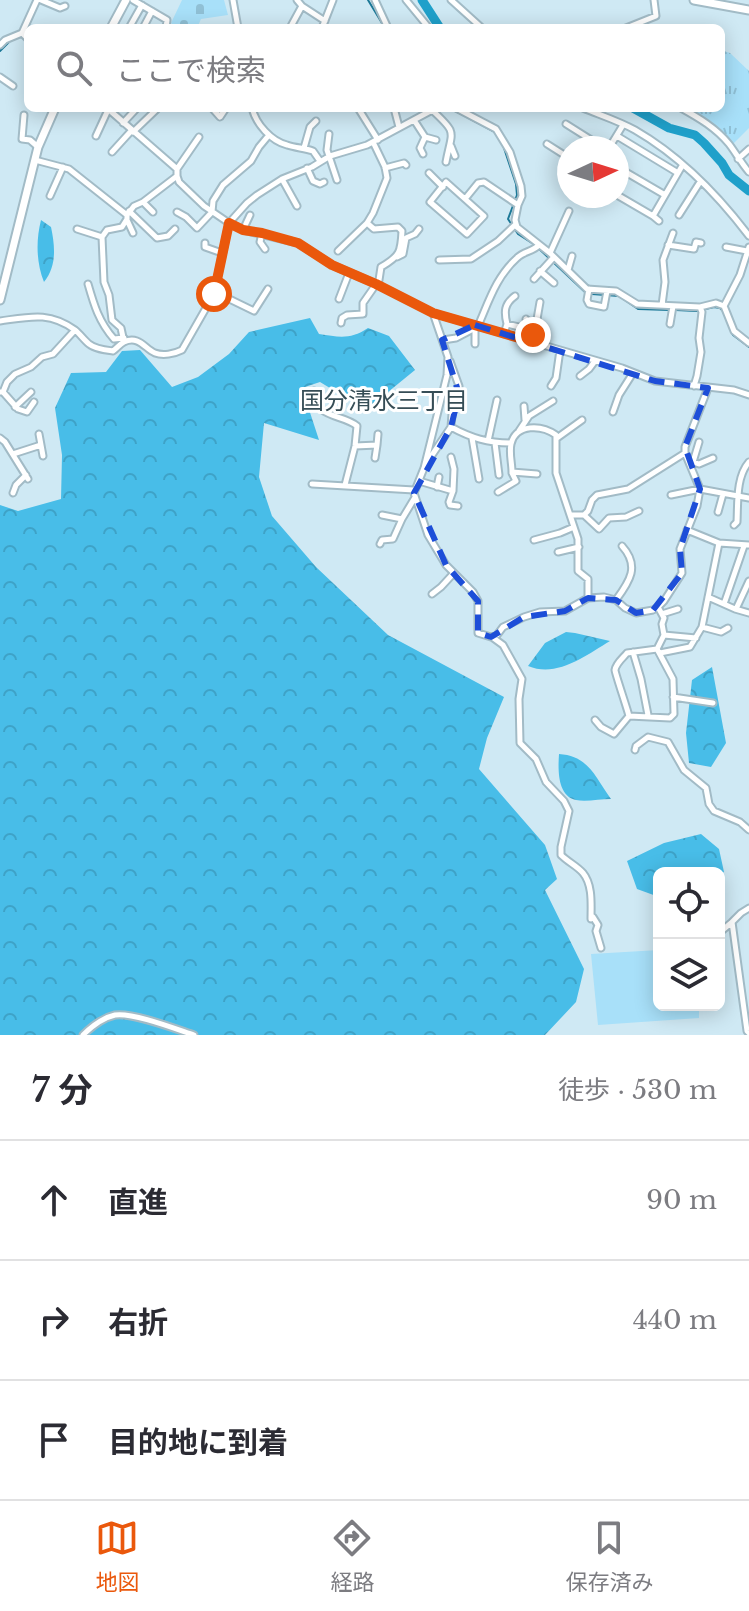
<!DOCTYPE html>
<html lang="ja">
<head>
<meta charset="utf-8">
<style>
	:root { --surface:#fff; --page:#f2f2f3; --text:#2b2b33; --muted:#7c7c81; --line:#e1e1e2; --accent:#ea580c }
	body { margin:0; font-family:"Libre Baskerville","Noto Sans JP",serif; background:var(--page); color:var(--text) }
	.controls { position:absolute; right:24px; bottom:24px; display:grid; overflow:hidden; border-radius:12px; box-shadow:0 4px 20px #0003 }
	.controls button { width:72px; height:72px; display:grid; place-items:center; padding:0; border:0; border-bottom:2px solid var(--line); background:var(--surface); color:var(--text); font:40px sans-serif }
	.compass { position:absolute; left:557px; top:136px; width:72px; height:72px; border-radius:50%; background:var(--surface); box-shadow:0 4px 20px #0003; rotate:86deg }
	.stop { position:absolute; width:24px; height:24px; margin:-18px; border:6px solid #ea580c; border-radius:50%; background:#fff }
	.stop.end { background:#ea580c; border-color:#fff; box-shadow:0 2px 8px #0008 }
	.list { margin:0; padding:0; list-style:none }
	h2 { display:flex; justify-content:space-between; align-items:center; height:104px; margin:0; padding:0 32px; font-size:34px }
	h2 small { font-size:26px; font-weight:400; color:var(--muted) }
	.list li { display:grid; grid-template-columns:52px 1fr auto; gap:24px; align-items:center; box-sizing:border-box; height:120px; padding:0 32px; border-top:2px solid var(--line) }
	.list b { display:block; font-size:30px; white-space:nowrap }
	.list em { font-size:26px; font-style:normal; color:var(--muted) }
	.icon { flex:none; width:44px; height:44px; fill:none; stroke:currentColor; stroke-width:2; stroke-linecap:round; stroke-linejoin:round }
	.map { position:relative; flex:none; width:749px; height:1035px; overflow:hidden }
	.search { position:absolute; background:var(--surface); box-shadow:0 4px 20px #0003; left:24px; right:24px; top:24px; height:88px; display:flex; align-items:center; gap:20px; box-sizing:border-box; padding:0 28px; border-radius:12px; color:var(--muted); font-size:30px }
	.sheet { height:464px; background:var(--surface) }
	nav { display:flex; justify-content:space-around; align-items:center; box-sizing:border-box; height:112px; border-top:2px solid var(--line); background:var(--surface); font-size:22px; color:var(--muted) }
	nav a { display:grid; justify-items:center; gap:4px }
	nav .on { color:var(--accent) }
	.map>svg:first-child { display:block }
	.grass { fill:#a8e0f9 }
	.forest { fill:url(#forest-crowns) }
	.cemetery { fill:url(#cemetery-stones) }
	.park { fill:url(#park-tufts) }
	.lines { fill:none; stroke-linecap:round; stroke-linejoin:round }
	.stream { stroke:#1b7897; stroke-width:2 }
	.river { stroke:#1fa0ca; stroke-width:9 }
	.minor-casing { stroke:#a2bbc6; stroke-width:9 }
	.major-casing { stroke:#a2bbc6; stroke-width:11 }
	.minor { stroke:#fff; stroke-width:5 }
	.major { stroke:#fff; stroke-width:7 }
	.route { stroke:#ea580c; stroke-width:10 }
	.marked { fill:none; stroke:#1d4ed8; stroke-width:6; stroke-dasharray:16 10; stroke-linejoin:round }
	.labels { text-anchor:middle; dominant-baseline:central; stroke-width:6; stroke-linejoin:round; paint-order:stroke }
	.neighbourhood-label { font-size:24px; fill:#364d56; stroke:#fff }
</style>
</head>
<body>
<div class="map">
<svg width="749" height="1035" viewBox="0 0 749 1035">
	<defs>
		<pattern id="forest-crowns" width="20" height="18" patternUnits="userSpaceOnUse" patternTransform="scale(2)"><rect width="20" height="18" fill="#48bde8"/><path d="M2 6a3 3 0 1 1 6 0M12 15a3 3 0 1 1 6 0" fill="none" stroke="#3ea2c7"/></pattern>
		<pattern id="cemetery-stones" width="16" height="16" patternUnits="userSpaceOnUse" patternTransform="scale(2)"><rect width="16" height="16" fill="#a8e0f9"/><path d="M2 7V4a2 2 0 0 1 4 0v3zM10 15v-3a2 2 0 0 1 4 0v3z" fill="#90c0d5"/></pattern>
		<pattern id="park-tufts" width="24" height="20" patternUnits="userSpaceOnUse" patternTransform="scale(2)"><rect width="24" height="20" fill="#a8e0f9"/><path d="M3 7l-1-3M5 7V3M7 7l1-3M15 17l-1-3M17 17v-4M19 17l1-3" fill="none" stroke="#90c0d5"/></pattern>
	</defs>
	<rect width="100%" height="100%" fill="#cfe9f4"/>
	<!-- grass -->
	<path class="grass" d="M659,950V1005H699V1018L598,1025L591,954Z"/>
	<!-- forest -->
	<path class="forest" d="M41,220L51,227C55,246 57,266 44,282C36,262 36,240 41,220Z
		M310,318L319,334C339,337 350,340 368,328L389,336L415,370L366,410L320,382L302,388L319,440L264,423L259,477L272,516L316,567L388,635L504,697L487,738L479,769L545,845L557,879L545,890L584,969L576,1002L545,1035H0V505L18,511L61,499L62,455L55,408L71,373L106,372L122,351L140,350L172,387L198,377L229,354L249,332Z
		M566,632L575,633L610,641C585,656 557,678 528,666L545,643Z
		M712,667L726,743L711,767L689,763L686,733L692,680Z
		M559,754C589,756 595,777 611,799C600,799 586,802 576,800C557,796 558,769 559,754Z
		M701,834L719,849L724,872L719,876V873H659V897L637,889L627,861L664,843Z"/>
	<!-- cemetery -->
	<path class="cemetery" d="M182,0H224L228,15L201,19L197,28H177L171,23Z"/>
	<!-- park -->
	<path class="park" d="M721,50L730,53L749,71V128L733,144L707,119L687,108H721Z"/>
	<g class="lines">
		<!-- stream -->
		<path class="stream" d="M368,0L385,28
			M32,17L39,1
			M0,51L10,41
			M450,108L495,132L498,136
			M503,145L516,184L517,195L508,219L518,234L535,245L585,292L592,294L619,296L638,309L670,310
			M676,310L697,311L714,307L720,308L723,311L733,335L749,347"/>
		<!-- river -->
		<path class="river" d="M422,0L440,28
			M633,108L669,128L695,135L704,143L722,163L729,175L749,191"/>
		<!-- minor casing -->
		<g class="minor-casing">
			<path id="minor" d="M41,0L60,8L65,6
				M133,0L167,20L166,28
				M233,0L238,28
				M297,0L302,6L325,21
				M375,0L388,28
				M406,0L429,28
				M451,0L482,28
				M129,28L142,5
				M143,28L152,11
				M290,28L302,6
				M322,28L333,0
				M626,28L656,16L654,0
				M22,33L28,39
				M0,45L5,40L22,33L37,0
				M0,77L13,86
				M107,108L177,169V176L179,182L204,206L229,223L243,230L298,243L332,265L376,284L433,313L622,368L655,381L734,390L749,395
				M212,108L220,117L226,108
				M252,108C256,124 271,141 287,145C296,148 304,148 313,151L320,161
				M358,108L378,140
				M394,108L399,127
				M456,108L496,129L510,152L521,186L522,196L518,205
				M583,108C600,115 619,121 635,130C680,156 718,195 749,236
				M681,108C699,118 716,128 729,144C736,153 741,163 749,172
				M432,110C458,134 452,130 446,162
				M24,115L22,139L30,140L38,147
				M414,120L425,137L420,148L423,154
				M123,123L137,108
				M566,124L604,148
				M133,132L158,108
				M329,134L327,150L337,180
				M96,136L108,110
				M617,136L678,173
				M425,137L436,140
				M547,144L569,158
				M451,146L455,156
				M304,148L310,127L316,121
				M609,148L623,125
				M112,152L132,130
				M738,159L749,149
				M35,160L69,169L127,215L134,206L143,202L177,176
				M617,167L665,195
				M307,168L313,181L320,184L324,182
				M385,168L404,163L406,165
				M177,169L199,137
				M429,173L443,187
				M282,179L297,206
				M617,195L653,216L682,166
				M50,196L63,167
				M465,199L446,182L430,202L467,234L484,216L465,199L478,183L484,182L518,205L515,220L517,227L550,253L587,289L616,291L637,304L700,307
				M143,202L153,212
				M129,211L157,238L168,236L175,229
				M177,212L186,217L197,228L212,212L213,201L223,185L251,161L259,147L269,135
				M679,215L700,182
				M653,216L659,221
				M127,220L133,233
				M77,229L102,237
				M243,230L250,215
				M262,233L260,242L265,249
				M205,243V247L222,253
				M668,245L694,249L696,242L701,243
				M726,247L747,251
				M338,251L367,223L373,213L387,178L385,167L373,142
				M550,253L569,211
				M397,257L403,254L406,238L415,234L419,229
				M439,260L471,259L498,241L516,224
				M568,270L572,256
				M540,271L554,283
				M534,279L554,257
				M88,284C94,305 99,322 114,339L124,338
				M589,289L587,300L589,304L604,307L607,291
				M215,292L254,311L268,289
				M339,299L349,273
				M662,305L665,282L663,260L673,233
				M724,306L734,331L749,343
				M433,313L448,357L447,375L424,468L414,493L428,535L446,565L473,592L478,601V633L491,637L497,635L503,627L524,617L540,612L565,611L588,598L604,597L616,600L625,608L636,613L653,610L658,607L664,601L682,573L680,549L697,506L700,489L685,453V447L708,388
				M526,319L535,327
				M0,321C29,317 49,311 75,330C80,334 84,340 89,344C95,349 105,350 113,351C117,348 120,344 124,342C139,335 145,349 155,353C163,356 174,354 182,350L214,294L229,223L247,203L257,195L282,179L312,167L330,156L367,145L436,108
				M341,323L342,318L347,315L363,314V303L379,280L381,267C400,256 401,252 402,231L398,227L374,229L367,223
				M507,324C504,312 504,304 515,296
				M670,324L673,306
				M475,326V344
				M478,326C489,301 496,277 517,258C524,251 532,252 539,245
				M504,334L507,324L519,327
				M443,340L456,338L475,328
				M124,342L121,328L112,320L109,295L104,282L102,237L107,230L122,227L127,219V215
				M533,342L540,302
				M580,376L589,369L595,361
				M551,386L556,378L560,350
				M694,386L697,376L701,352L699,338L702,312L700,307L716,303L724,306L740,275L749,247
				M314,391C316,420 341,413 357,426L355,446L345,485
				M0,392H3L7,382L15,374L31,367L42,357L53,354L75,330
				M3,392L18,409L27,412L34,402
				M524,406L525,420
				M15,407L31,392
				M613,412L619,395L633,373
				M451,427C471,438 488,443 511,443
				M519,431L529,416L553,401
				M0,438L5,442L28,479
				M472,438L479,479
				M557,438L582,420
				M488,441L497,400
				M495,443L499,475
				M41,445L43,456
				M377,445L378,434
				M355,446L377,445L375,458
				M13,454L41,445L39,434
				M693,462L699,464L713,458
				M426,464L451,427L452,414L459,394V386L450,361
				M691,464L693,462L699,442
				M537,474L512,472C512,463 509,453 511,444C516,423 542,425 556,435V473L578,539V571L588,579V598
				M419,481L453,491L454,469L451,457
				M312,484L414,490
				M437,487L439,477
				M453,491L449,502L450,505L458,506
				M498,492L516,481L512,473
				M13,493L16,485L26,475
				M671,495L700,489L749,498
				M718,512L723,494
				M382,515L402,519
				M570,515H584L588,511L592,500L597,495L628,489L685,453
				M584,515L599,529L609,518L626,517L639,511
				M734,525L737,522C738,502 736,477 749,462
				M687,530L719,543L749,545
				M534,540L560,533L574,527
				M380,544L382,540L393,539L402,519L414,499
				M558,552L579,547
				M432,594L441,587L453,574
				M708,597L735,609L749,613
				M616,600C630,581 640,566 622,546
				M724,604L744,546
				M736,609L749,581
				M662,614L678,609
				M702,627L721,632L728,628
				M664,635L696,638
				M492,637L503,645L522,679L519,699L520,743L536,759L546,782L564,801L569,811L561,847V855C568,862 577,866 583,873C593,885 591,905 591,919L593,917L598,925L596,931L601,948
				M657,649L627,653C623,658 616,663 615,670C615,673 627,708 629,716L670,718L674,714L673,679L657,649L664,635L662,624L664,618L658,607
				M633,652L641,679L648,715
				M660,653L690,647L702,627L719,543
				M673,697L713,703
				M595,720L601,727L614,734L629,716
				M635,750L636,746L648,737L668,742L684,770L706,788L709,804L714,811L740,822L749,830
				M749,908L741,913L732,922L747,1031L749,1033
				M719,933L731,923
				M83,1035C92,1026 102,1018 115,1015C132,1012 176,1029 194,1035"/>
		</g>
		<!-- major casing -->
		<g class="major-casing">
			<path id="major" d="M694,0L749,10
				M111,28L126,0
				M0,300L38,147L55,108"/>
		</g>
		<!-- minor -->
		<use href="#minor" class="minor"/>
		<!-- major -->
		<use href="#major" class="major"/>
	</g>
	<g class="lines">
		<!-- route -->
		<path class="route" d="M214,294L229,223L243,230L262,233L298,243L332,265L376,284L433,313L533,342V335"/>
	</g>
	<!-- marked area -->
	<path class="marked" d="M475,325L655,381L708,388L685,447L700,489L680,549L682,573L653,610L636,613L616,600L588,598L565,611L524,617L491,637L478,633V601L446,565L414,493L451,427L459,394L442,340Z"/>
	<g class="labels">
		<!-- neighbourhood labels -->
		<g class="neighbourhood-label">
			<text x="384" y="400">国分清水三丁目</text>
		</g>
	</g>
</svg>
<div class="controls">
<button><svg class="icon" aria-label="locate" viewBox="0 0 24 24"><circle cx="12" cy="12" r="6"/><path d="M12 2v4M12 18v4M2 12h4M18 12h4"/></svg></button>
<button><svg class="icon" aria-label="layers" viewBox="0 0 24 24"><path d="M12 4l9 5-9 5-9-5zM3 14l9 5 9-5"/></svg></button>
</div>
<svg class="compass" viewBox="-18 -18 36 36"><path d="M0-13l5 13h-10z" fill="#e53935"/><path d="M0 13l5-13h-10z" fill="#7c7c81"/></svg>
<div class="stop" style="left:214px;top:294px"></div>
<div class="stop end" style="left:533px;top:335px"></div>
<div class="search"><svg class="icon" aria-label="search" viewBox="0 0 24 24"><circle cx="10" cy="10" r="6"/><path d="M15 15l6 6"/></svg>ここで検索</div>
</div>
<section class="sheet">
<h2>7 分<small>徒歩 · 530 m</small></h2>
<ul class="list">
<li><svg class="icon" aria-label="ahead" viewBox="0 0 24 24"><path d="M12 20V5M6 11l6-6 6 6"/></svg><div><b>直進</b></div><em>90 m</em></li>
<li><svg class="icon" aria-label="right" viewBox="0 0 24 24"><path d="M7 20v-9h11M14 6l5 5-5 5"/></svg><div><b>右折</b></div><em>440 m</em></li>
<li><svg class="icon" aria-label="arrive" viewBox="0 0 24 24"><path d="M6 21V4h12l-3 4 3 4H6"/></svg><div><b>目的地に到着</b></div></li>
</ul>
</section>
<nav>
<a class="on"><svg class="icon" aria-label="map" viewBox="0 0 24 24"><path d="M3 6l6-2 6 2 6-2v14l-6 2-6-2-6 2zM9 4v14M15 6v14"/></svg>地図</a>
<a><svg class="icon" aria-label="directions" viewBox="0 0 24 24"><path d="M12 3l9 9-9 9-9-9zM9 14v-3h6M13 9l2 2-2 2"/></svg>経路</a>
<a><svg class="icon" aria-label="saved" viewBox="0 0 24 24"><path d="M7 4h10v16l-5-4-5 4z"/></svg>保存済み</a>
</nav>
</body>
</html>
